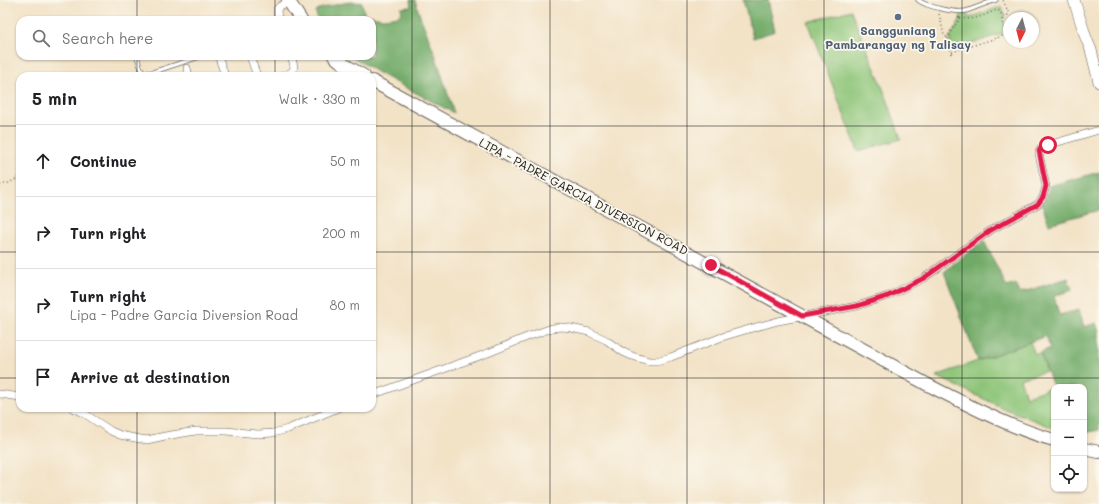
<!DOCTYPE html>
<html lang="en">
<head>
<meta charset="utf-8">
<style>
	:root { --surface:#fff; --page:#f2f2f2; --text:#202124; --muted:#757577; --line:#e0e0e0 }
	body { margin:0; font-family:Mali,sans-serif; background:var(--page); color:var(--text) }
	.controls { position:absolute; right:12px; bottom:12px; display:grid; overflow:hidden; border-radius:8px; box-shadow:0 1px 3px #0004 }
	.controls button { width:36px; height:36px; display:grid; place-items:center; padding:0; border:0; border-bottom:1px solid var(--line); background:var(--surface); color:var(--text); font:20px sans-serif }
	.compass { position:absolute; left:1003px; top:12px; width:36px; height:36px; border-radius:50%; background:var(--surface); box-shadow:0 1px 3px #0004; rotate:186deg }
	.stop { position:absolute; width:12px; height:12px; margin:-9px; border:3px solid #e11d48; border-radius:50%; background:#fff }
	.stop.end { background:#e11d48; border-color:#fff; box-shadow:0 1px 4px #0008 }
	.list { margin:0; padding:0; list-style:none }
	h2 { display:flex; justify-content:space-between; align-items:center; height:52px; margin:0; padding:0 16px; font-size:17px }
	h2 small { font-size:13px; font-weight:400; color:var(--muted) }
	.list li { display:grid; grid-template-columns:26px 1fr auto; gap:12px; align-items:center; box-sizing:border-box; height:72px; padding:0 16px; border-top:1px solid var(--line) }
	.list b { display:block; font-size:15px; white-space:nowrap }
	.list p { margin:0; font-size:13px; white-space:nowrap; color:var(--muted) }
	.list em { font-size:13px; font-style:normal; color:var(--muted) }
	.icon { flex:none; width:22px; height:22px; fill:none; stroke:currentColor; stroke-width:2; stroke-linecap:round; stroke-linejoin:round }
	.map { position:relative; flex:none; width:1099px; height:504px; overflow:hidden }
	.search { position:absolute; background:var(--surface); box-shadow:0 1px 3px #0004; left:16px; top:16px; width:360px; height:44px; display:flex; align-items:center; gap:10px; box-sizing:border-box; padding:0 14px; border-radius:12px; color:var(--muted); font-size:15px }
	.panel { position:absolute; background:var(--surface); box-shadow:0 1px 3px #0004; left:16px; top:72px; width:360px; height:340px; border-radius:12px }
	.map>svg:first-child { display:block }
	.green { fill:#8cc477; stroke:#54704a }
	.forest { fill:#71aa68; stroke:#466342 }
	.lines { fill:none; stroke-linecap:round; stroke-linejoin:round }
	.lane-casing { stroke:#676158; stroke-width:5 }
	.street-casing { stroke:#676158; stroke-width:8 }
	.secondary-casing { stroke:#676158; stroke-width:12 }
	.primary-casing { stroke:#676158; stroke-width:14 }
	.path { stroke:#676158; stroke-width:1.5; stroke-dasharray:1 3; stroke-linecap:butt }
	.lane { stroke:#fff; stroke-width:3.5 }
	.street { stroke:#fff; stroke-width:7 }
	.secondary { stroke:#fff; stroke-width:11 }
	.primary { stroke:#fff; stroke-width:12 }
	.route { stroke:#e11d48; stroke-width:5 }
	.grid { fill:none; stroke:#1c1c1c; stroke-width:1; stroke-opacity:0.55 }
	.service-dot { fill:#5c6f8a; stroke:#fbf7ec; stroke-width:1.5 }
	.labels { text-anchor:middle; dominant-baseline:central; stroke-width:3.5; stroke-linejoin:round; paint-order:stroke }
	.service-label { font-size:12px; font-weight:bold; fill:#4e5e75; stroke:#fbf7ec }
	.street-label { font-size:12px; fill:#1c1c1c; stroke:#fbf7ec }
</style>
</head>
<body>
<div class="map">
<svg width="1099" height="504" viewBox="0 0 1099 504">
	<rect width="100%" height="100%" fill="#fbf7ec"/>
	<filter id="ink" filterUnits="userSpaceOnUse"><feTurbulence type="fractalNoise" baseFrequency=".025" numOctaves="2"/><feDisplacementMap in="SourceGraphic" scale="8" xChannelSelector="R" yChannelSelector="G"/><feConvolveMatrix kernelMatrix="1 2 1 2 8 2 1 2 1" color-interpolation-filters="sRGB"/></filter>
	<filter id="wash" filterUnits="userSpaceOnUse"><feTurbulence type="fractalNoise" baseFrequency=".012" numOctaves="4" result="noise"/><feDisplacementMap in="SourceGraphic" scale="16" xChannelSelector="R" yChannelSelector="G"/><feGaussianBlur stdDeviation="0.9" result="paint"/><feColorMatrix in="noise" values="0 0 0 0 0 0 0 0 0 0 0 0 0 0 0 0 0 1.4 0 .05"/><feComposite in="paint" operator="in"/></filter>
	<g filter="url(#wash)">
		<rect width="100%" height="100%" fill="#f2e2c6"/>
		<!-- green -->
		<path class="green" d="M1002,6L1006,18L1003,19L1007,32L956,49L952,48C946,36 954,33 959,22C960,20 961,16 961,13L966,12L969,18Z
			M851,10L886,96L901,139L858,151L808,22Z
			M1030,342L1035,354L1040,353L1047,371L1020,379L1026,396L1053,387L1054,389V428L1005,409L936,376Z"/>
		<!-- forest -->
		<path class="forest" d="M410,0H415L420,16L435,54L454,113L380,74L351,56H372V20H318L316,14V11L319,9C332,6 349,0 362,3L364,12L366,15L383,18L399,16L402,12L401,8L411,7Z
			M743,0H768L775,31L753,38Z
			M1099,172V210L1049,224L1042,204L1047,197L1049,186Z
			M984,241L1007,287L1016,284L1020,293L1068,278L1072,290L1054,296L1059,315L1079,310L1084,327L1096,323L1099,333V430L1084,433V387H1054V389L1040,353L1050,348L1046,336L978,361L944,272L957,261Z"/>
	</g>
	<g filter="url(#ink)">
		<g class="lines">
			<!-- lane casing -->
			<g class="lane-casing">
				<path id="lane" d="M918,0C927,7 955,13 966,11C976,8 986,3 996,0
					M137,56C140,65 139,72 150,73L202,56"/>
			</g>
			<!-- street casing -->
			<g class="street-casing">
				<path id="street" d="M278,20L277,9L280,6L291,1
					M250,56L257,76
					M219,58L225,76
					M187,68L189,76
					M282,76C297,71 295,69 291,56
					M0,394L20,397
					M372,395L488,353L527,337L552,328L562,327L571,328L589,332L606,340L623,352L632,356L649,361H656L671,357L722,337L749,329L778,321L857,306L888,296L924,278L991,230L1038,204L1043,197L1046,186L1039,154C1039,148 1043,147 1048,145L1099,130
					M73,408L82,412L111,431L120,435L135,438L147,440L165,436L196,431H226L258,434L273,433L288,429L338,408"/>
			</g>
			<!-- secondary casing -->
			<g class="secondary-casing">
				<path id="secondary" d="M1074,0L1086,38L1091,50L1099,82"/>
			</g>
			<!-- primary casing -->
			<g class="primary-casing">
				<path id="primary" d="M288,0L301,20
					M334,56L345,65L364,76
					M372,81L930,386C970,406 1011,428 1054,440
					M1084,449L1099,452"/>
			</g>
			<!-- path -->
			<path class="path" d="M939,14L944,35L948,38
				M960,18C975,21 984,15 997,10L1000,11L1002,17
				M952,52L1006,35V33L1002,19L1003,17L1008,15L1009,14L1003,0
				M952,54L947,40L951,31L958,21L959,17
				M0,185L9,183L20,177"/>
			<!-- lane -->
			<use href="#lane" class="lane"/>
			<!-- street -->
			<use href="#street" class="street"/>
			<!-- secondary -->
			<use href="#secondary" class="secondary"/>
			<!-- primary -->
			<use href="#primary" class="primary"/>
		</g>
	</g>
	<g class="lines" filter="url(#ink)">
		<!-- route -->
		<path class="route" d="M711,265L802,316L857,306L888,296L924,278L991,230L1038,204L1043,197L1046,186L1039,151L1041,148L1048,145"/>
	</g>
	<!-- grid -->
	<path class="grid" d="M137,0V20M275,0V20M412,0V504M550,0V504M687,0V504M824,0V504M962,0V504M137,56V76M275,56V76M0,126H20M372,126H1099M0,252H20M372,252H1099M0,378H20M372,378H1099M137,408V504M275,408V504"/>
	<!-- markers -->
	<circle class="service-dot" cx="898" cy="17" r="4"/>
	<g class="labels">
		<!-- service labels -->
		<g class="service-label">
			<text x="898" y="30">Sangguniang<tspan x="898" dy="14">Pambarangay ng Talisay</tspan></text>
		</g>
		<!-- street labels -->
		<g class="street-label">
			<text transform="translate(584 196) rotate(28)">LIPA - PADRE GARCIA DIVERSION ROAD</text>
		</g>
	</g>
</svg>
<div class="controls">
<button>+</button>
<button>−</button>
<button><svg class="icon" aria-label="locate" viewBox="0 0 24 24"><circle cx="12" cy="12" r="6"/><path d="M12 2v4M12 18v4M2 12h4M18 12h4"/></svg></button>
</div>
<svg class="compass" viewBox="-18 -18 36 36"><path d="M0-13l5 13h-10z" fill="#e53935"/><path d="M0 13l5-13h-10z" fill="#757577"/></svg>
<div class="stop" style="left:1048px;top:145px"></div>
<div class="stop end" style="left:711px;top:265px"></div>
<div class="search"><svg class="icon" aria-label="search" viewBox="0 0 24 24"><circle cx="10" cy="10" r="6"/><path d="M15 15l6 6"/></svg>Search here</div>
<section class="panel">
<h2>5 min<small>Walk · 330 m</small></h2>
<ul class="list">
<li><svg class="icon" aria-label="ahead" viewBox="0 0 24 24"><path d="M12 20V5M6 11l6-6 6 6"/></svg><div><b>Continue</b></div><em>50 m</em></li>
<li><svg class="icon" aria-label="right" viewBox="0 0 24 24"><path d="M7 20v-9h11M14 6l5 5-5 5"/></svg><div><b>Turn right</b></div><em>200 m</em></li>
<li><svg class="icon" aria-label="right" viewBox="0 0 24 24"><path d="M7 20v-9h11M14 6l5 5-5 5"/></svg><div><b>Turn right</b><p>Lipa - Padre Garcia Diversion Road</p></div><em>80 m</em></li>
<li><svg class="icon" aria-label="arrive" viewBox="0 0 24 24"><path d="M6 21V4h12l-3 4 3 4H6"/></svg><div><b>Arrive at destination</b></div></li>
</ul>
</section>
</div>
</body>
</html>
